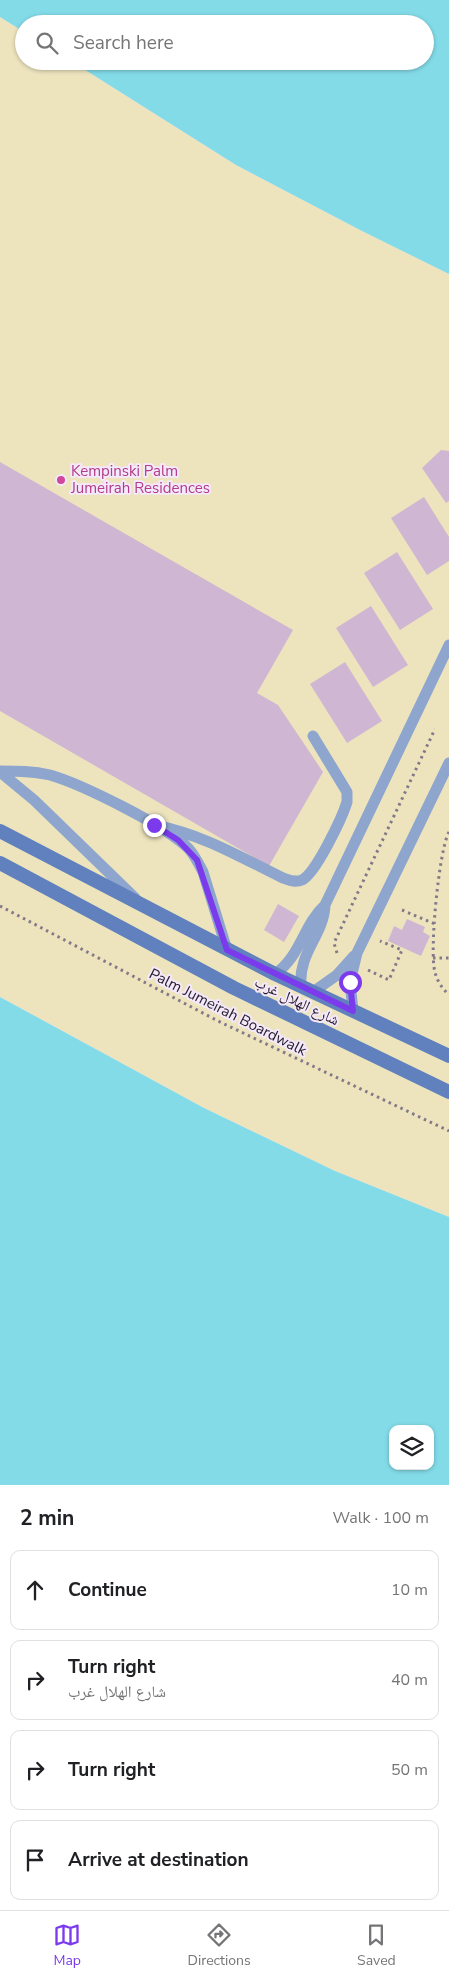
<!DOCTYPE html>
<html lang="en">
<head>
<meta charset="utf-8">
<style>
	:root { --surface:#fff; --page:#f6f6f6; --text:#202124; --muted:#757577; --line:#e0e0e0; --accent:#7c3aed }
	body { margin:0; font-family:"Nunito Sans","Noto Naskh Arabic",sans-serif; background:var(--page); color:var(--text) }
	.controls { position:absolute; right:15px; bottom:15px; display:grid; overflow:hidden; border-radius:10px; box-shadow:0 1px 4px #0004 }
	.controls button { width:45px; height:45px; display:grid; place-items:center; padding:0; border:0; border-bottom:1px solid var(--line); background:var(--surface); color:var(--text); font:25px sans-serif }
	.stop { position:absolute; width:15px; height:15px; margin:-11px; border:4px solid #7c3aed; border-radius:50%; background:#fff }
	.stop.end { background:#7c3aed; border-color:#fff; box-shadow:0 1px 5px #0008 }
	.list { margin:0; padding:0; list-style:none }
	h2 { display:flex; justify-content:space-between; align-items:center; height:65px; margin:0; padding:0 20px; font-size:21px }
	h2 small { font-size:16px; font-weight:400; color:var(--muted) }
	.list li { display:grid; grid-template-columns:32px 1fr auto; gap:15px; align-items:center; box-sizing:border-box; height:80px; margin:0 10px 10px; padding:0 10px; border:1px solid var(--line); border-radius:10px }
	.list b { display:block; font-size:19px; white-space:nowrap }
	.list p { margin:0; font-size:16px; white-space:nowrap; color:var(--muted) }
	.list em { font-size:16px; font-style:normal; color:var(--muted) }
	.icon { flex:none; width:28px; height:28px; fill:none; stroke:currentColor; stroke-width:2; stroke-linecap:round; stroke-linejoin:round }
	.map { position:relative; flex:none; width:449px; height:1485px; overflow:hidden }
	.search { position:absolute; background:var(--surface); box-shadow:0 1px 4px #0004; left:15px; right:15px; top:15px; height:55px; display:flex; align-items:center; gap:12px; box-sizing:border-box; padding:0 18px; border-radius:28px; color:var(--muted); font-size:19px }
	.sheet { height:425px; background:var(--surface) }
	nav { display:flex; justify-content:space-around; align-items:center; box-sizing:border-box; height:70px; border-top:1px solid var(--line); background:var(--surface); font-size:14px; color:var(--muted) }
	nav a { display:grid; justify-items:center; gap:2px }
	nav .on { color:var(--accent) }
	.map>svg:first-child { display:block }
	.sand { fill:#ede4be }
	.water { fill:#83dbe8; fill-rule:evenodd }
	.building { fill:#cfb6d3 }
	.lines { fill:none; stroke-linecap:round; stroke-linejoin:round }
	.path { stroke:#837a89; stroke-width:3; stroke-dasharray:2.5 4; stroke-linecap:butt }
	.service { stroke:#8ea5ce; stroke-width:11 }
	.secondary { stroke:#6081bd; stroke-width:14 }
	.route { stroke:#7c3aed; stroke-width:6 }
	.hotel-dot { fill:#d1479c; stroke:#f4e8fc; stroke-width:2 }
	.labels { text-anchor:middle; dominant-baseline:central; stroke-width:4; stroke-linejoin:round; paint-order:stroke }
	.hotel-label { font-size:15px; fill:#b23c85; stroke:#f4e8fc; text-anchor:start }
	.street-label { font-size:15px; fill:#231c27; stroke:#f4e8fc }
</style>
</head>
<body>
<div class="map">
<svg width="449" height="1485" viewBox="0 0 449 1485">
	<rect width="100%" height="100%" fill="#f4e8fc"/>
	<!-- sand -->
	<path class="sand" d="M0,17L24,32V61H71L236,165L362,231L449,274V1217L335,1171L204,1108L0,997Z"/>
	<!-- water -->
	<path class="water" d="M0,0H449V274L362,231L236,165L71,61H425V24H24V32L0,17Z
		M0,997L204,1108L335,1171L449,1217V1485H0ZM393,1429H430V1466H393Z"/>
	<!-- building -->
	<path class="building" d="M441,450L449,451V501L446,503L422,468Z
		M0,462L293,630L257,693L278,705L323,772L269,866L0,711Z
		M424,497L449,537V561L427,575L391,518Z
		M397,552L433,609L400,630L364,573Z
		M371,606L408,665L373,687L336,628Z
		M345,662L382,721L347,743L310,684Z
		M278,904L299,916L284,942L264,930Z
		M407,919L425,927L423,932L430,936L421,956L388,941L394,926L402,930Z"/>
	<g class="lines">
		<!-- path -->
		<path class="path" d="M449,832C439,849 429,953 435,972C437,981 442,988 449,995
			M0,906L218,1021L449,1131
			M402,910L435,924
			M337,953L334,943L435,729
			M433,958H449
			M368,970L389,980L402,950L380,941"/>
		<!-- service -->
		<path class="service" d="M0,771C17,771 33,771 50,775C81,784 167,826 189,849C195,856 199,864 203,872L227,950
			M0,772L34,800L135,898
			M154,825C204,835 238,856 283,878C289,880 295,883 302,880C316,873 342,818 347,802V792L313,736
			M275,974C301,956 303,925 325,905L449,645
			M301,986C298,953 324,935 325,905
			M313,992L337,975L354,956
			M353,1011L350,982L357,953L449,763"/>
		<!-- secondary -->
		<path class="secondary" d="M0,831L275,974L449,1056
			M0,863L234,988L449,1092"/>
	</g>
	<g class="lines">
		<!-- route -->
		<path class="route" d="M154,825L178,840L197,860L227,950L353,1011L350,982"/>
	</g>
	<!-- markers -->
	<circle class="hotel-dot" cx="61" cy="480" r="5"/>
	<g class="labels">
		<!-- hotel labels -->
		<g class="hotel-label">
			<text x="71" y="471">Kempinski Palm<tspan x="71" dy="17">Jumeirah Residences</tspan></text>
		</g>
		<!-- street labels -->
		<g class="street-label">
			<text transform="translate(297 1001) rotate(26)">شارع الهلال غرب</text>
			<text transform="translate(228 1012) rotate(27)">Palm Jumeirah Boardwalk</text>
		</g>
	</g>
</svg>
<div class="controls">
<button><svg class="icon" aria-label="layers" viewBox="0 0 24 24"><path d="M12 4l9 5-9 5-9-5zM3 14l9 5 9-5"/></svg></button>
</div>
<div class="stop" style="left:350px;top:982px"></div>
<div class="stop end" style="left:154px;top:825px"></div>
<div class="search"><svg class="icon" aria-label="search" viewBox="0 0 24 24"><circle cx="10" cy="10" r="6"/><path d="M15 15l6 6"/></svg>Search here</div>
</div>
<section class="sheet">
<h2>2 min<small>Walk · 100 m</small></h2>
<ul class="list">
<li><svg class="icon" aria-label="ahead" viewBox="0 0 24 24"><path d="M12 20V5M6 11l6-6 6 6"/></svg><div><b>Continue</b></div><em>10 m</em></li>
<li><svg class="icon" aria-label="right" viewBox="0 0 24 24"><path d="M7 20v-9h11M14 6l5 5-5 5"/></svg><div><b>Turn right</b><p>شارع الهلال غرب</p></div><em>40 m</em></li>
<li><svg class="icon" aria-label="right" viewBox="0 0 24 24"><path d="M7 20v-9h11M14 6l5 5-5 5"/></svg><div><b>Turn right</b></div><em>50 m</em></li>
<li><svg class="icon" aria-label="arrive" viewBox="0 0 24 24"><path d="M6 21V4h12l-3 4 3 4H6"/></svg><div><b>Arrive at destination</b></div></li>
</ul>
</section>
<nav>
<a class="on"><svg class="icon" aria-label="map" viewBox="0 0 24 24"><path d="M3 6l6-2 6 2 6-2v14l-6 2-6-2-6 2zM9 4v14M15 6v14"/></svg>Map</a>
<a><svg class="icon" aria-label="directions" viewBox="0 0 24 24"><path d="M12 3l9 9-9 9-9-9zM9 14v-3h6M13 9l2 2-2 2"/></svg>Directions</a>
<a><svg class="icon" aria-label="saved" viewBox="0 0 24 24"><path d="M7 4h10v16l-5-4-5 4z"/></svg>Saved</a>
</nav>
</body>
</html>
